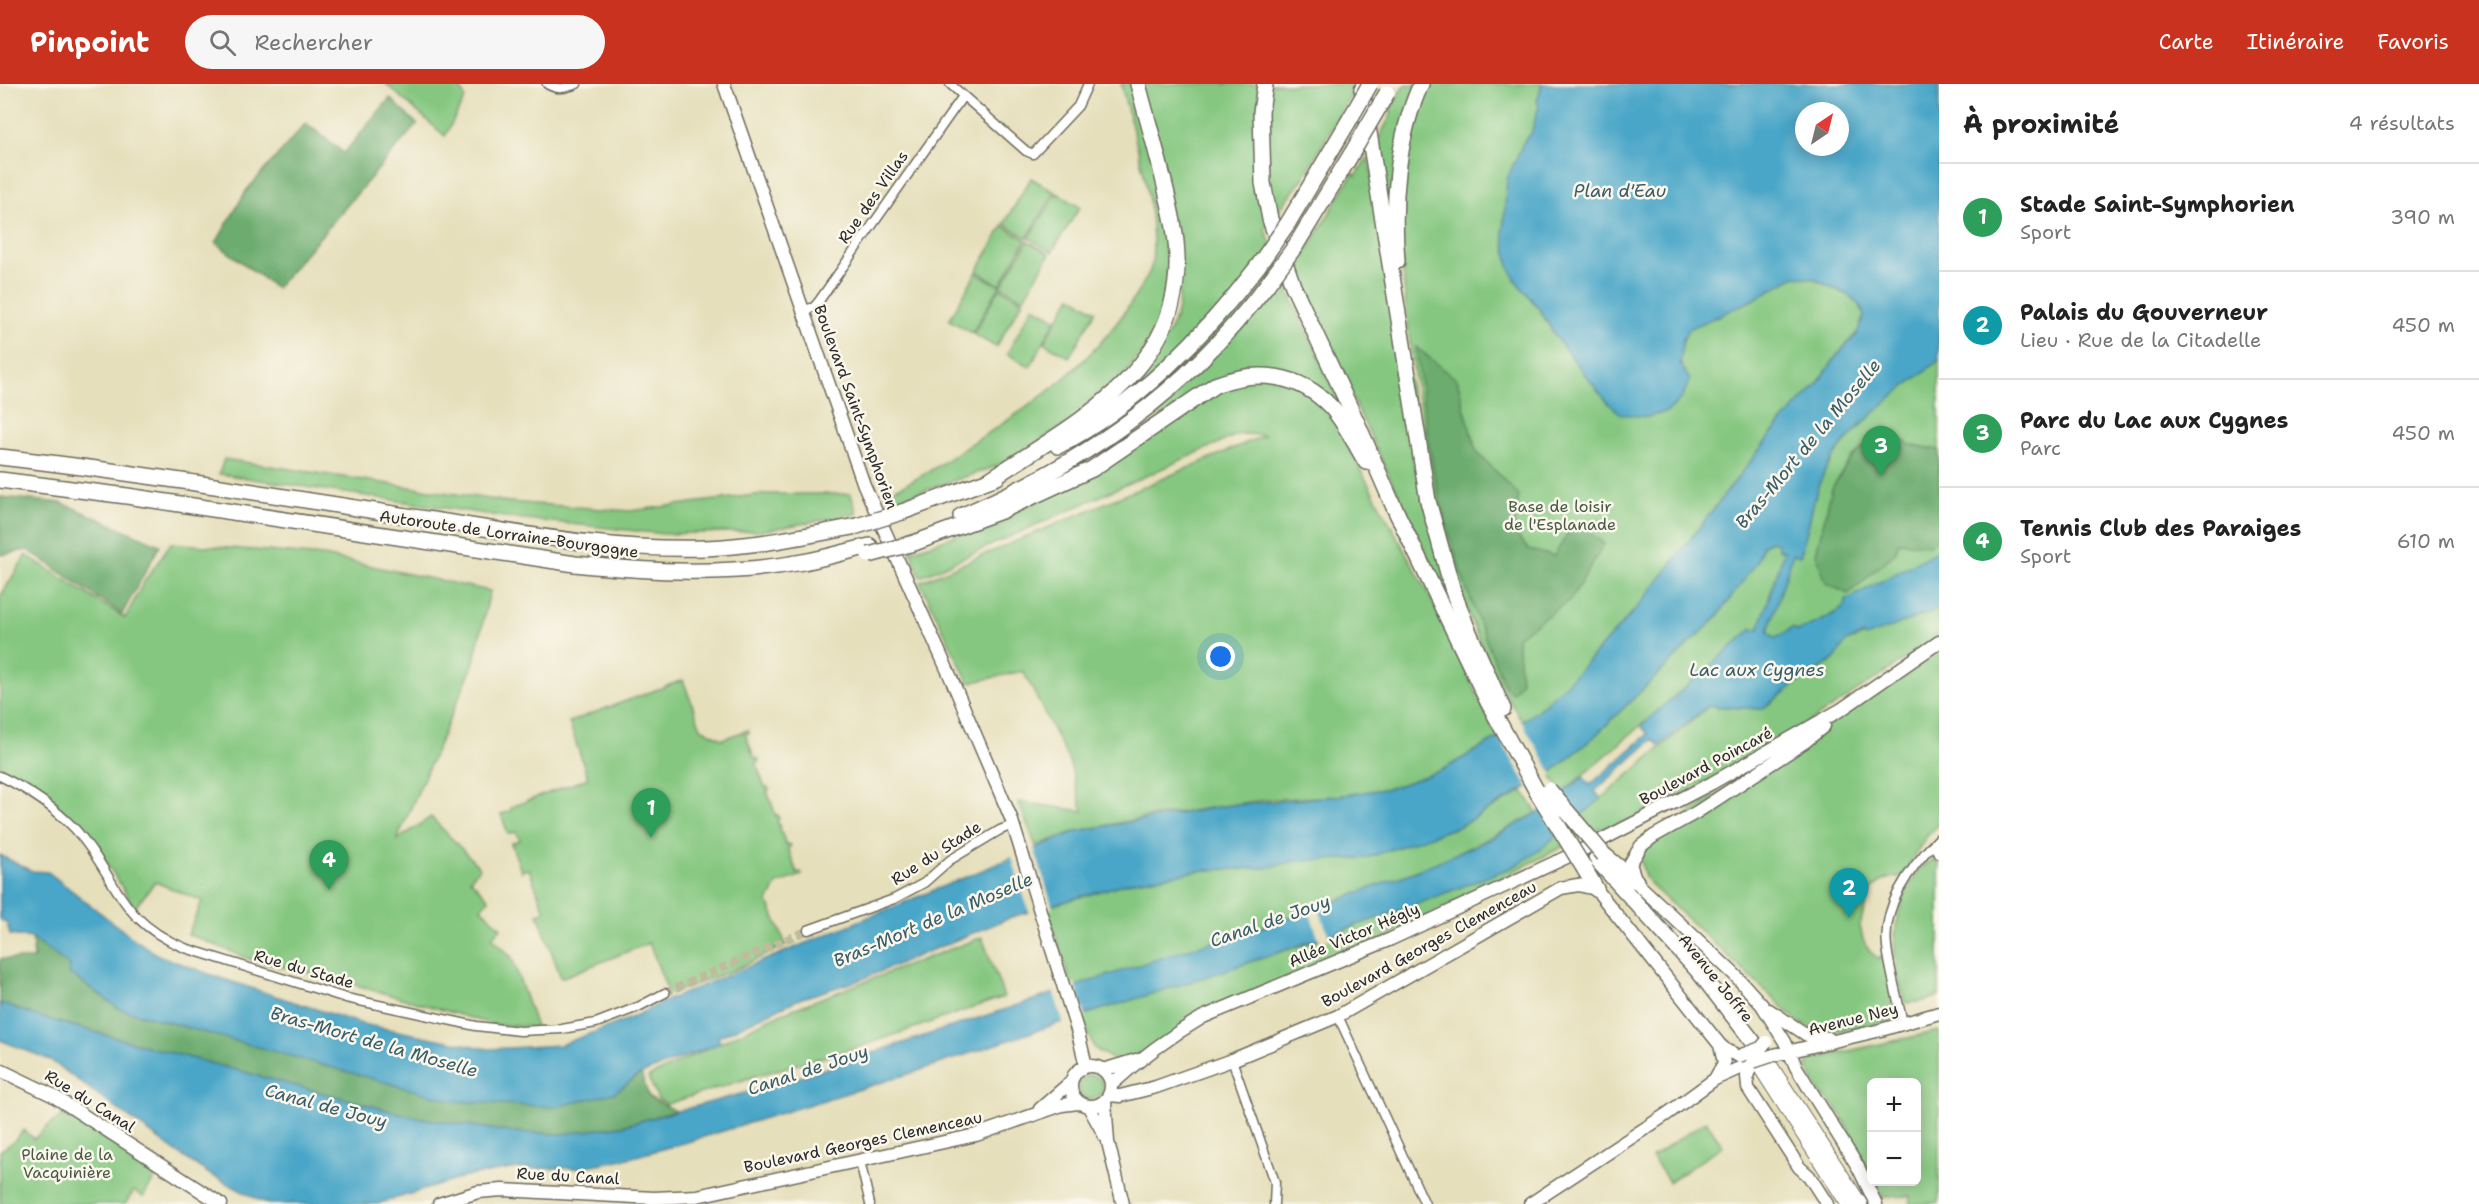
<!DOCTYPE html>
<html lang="fr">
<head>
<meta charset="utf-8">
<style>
	:root { --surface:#fff; --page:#f6f6f6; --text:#222; --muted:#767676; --line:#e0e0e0; --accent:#c8321e }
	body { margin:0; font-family:"Shantell Sans",sans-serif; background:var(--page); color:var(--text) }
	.controls { position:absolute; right:18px; bottom:18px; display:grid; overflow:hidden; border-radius:9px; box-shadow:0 3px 15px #0003 }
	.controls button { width:54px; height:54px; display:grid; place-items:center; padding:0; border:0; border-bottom:2px solid var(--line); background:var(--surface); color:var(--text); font:30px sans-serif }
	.compass { position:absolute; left:1795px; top:18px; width:54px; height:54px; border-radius:50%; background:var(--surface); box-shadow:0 3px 15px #0003; rotate:35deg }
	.you { position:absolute; left:1221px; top:573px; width:21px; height:21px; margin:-15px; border:4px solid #fff; border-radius:50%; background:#1a73e8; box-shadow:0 0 0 9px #1a73e833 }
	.badge { display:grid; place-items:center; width:39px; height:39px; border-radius:50%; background:var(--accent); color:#fff; font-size:20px; font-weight:700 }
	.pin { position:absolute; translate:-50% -50px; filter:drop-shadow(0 2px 3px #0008) }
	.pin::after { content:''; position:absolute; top:32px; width:21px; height:18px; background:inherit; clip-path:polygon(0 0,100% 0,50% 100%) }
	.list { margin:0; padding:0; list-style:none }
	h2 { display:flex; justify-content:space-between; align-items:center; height:78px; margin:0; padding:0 24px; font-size:26px }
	h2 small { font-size:20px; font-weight:400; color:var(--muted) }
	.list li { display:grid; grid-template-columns:39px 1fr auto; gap:18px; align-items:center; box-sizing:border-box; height:108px; padding:0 24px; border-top:2px solid var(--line) }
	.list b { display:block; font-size:22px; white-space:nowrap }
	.list p { margin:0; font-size:20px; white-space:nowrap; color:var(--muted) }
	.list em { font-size:20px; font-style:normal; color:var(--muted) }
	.icon { flex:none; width:33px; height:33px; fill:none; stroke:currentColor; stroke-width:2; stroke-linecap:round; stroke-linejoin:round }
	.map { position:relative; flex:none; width:1939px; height:1120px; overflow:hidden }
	header { display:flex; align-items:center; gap:36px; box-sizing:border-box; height:84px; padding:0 30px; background:var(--accent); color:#fff }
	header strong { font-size:28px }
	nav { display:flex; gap:33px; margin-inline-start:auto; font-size:21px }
	.search { width:420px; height:54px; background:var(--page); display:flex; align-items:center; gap:15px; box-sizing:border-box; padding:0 21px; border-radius:33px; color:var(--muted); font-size:22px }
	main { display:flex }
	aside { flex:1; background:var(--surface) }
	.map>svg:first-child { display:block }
	.green { fill:#85c780; stroke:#587956; stroke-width:1.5 }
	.forest { fill:#6cac6e; stroke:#4c6c4c; stroke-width:1.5 }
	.water { fill:#4aa6c8; stroke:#3a687a; stroke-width:1.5; fill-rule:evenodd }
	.pier { fill:#e6dfbb }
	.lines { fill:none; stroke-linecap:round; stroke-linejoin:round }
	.street-tunnel { stroke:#c1bb9e; stroke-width:8; stroke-dasharray:8 4; stroke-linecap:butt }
	.street-casing { stroke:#6c6a5d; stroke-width:11 }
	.secondary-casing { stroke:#6c6a5d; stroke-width:15 }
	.primary-casing { stroke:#6c6a5d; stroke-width:16 }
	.highway-casing { stroke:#6c6a5d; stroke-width:18 }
	.street { stroke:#fff; stroke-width:8 }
	.secondary { stroke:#fff; stroke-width:12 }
	.primary { stroke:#fff; stroke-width:14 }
	.highway { stroke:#fff; stroke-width:15 }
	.secondary-bridge-casing { stroke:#6c6a5d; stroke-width:15; stroke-linecap:butt }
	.highway-bridge-casing { stroke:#6c6a5d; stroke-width:18; stroke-linecap:butt }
	.secondary-bridge { stroke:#fff; stroke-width:12 }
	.highway-bridge { stroke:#fff; stroke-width:15 }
	.labels { text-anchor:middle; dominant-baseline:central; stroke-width:5; stroke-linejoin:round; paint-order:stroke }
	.street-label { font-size:16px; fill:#2b2b2b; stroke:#fbf7ec }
	.park-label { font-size:16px; fill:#465a44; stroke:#fbf7ec }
	.water-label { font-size:18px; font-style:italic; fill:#375c6a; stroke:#fbf7ec }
</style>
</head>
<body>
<header>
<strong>Pinpoint</strong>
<div class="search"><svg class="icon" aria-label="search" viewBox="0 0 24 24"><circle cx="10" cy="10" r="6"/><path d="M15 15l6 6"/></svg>Rechercher</div>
<nav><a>Carte</a><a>Itinéraire</a><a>Favoris</a></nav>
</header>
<main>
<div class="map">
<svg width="1939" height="1120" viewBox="0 0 1939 1120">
	<rect width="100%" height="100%" fill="#fbf7ec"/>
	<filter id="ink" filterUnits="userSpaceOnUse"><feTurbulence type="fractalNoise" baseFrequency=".0167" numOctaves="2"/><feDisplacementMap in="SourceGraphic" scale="12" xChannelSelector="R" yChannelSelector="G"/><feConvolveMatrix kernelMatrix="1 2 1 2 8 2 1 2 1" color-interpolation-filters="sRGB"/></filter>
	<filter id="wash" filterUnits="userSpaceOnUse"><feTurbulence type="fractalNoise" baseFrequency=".008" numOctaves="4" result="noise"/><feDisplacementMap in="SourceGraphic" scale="24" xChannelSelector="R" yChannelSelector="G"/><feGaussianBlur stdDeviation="1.35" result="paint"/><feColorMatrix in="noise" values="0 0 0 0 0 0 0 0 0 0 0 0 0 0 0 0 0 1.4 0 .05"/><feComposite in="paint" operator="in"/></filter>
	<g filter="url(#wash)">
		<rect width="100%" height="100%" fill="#e6dfbb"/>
		<!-- green -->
		<path class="green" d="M386,0H459L465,14L445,52Z
			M1121,0H1357L1304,93L1265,145L1290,211L1356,351L1343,354L1427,507L1498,654L1440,687L1391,704L1337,712L1263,716L1149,733L1077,747L1036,762L1018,718L1083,727L1069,677L1023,587L969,599L920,498L1265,351L1239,350L920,493L911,467L966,448L1040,416L1161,334L1135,296C1151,276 1179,242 1179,214C1179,196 1173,177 1171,158L1169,217L1142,269L1114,302L1085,329L1000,381L890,418L884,409C912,400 936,383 960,367C1030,323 1092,283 1136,211C1141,202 1151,190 1152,179C1158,123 1134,55 1121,0Z
			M1405,0H1417L1393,158L1375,61L1391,31V23Z
			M1428,0H1542L1537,17L1539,22L1531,50L1524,57L1503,149L1509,182L1516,197L1540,226L1556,253L1587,293L1658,331L1676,321L1685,289C1677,275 1680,259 1689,245L1786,195L1795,192L1809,193L1850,212L1861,223L1864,231L1861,244L1838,270L1818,299L1773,348L1642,518L1578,588L1537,627L1522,638C1512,621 1502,604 1493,586C1447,494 1429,389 1414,288C1400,192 1391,92 1428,0Z
			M1368,72L1448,507L1446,510L1293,190L1353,89L1356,92Z
			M1031,94L1055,108L1027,154L1004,140Z
			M1057,109L1080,123L1052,168L1029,154Z
			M1003,142L1026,156L1000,201L977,187Z
			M1028,157L1050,170L1023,215L1001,202Z
			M976,189L1000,202L972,249L949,236Z
			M1000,204L1023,217L996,263L973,250Z
			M1071,212L1096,227L1069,273L1044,259Z
			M1033,222L1056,235L1030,283L1007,270Z
			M1939,276V466L1823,536L1798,547L1792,544L1776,554L1768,548L1753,545L1562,709L1550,690L1594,653L1716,534L1757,478L1763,461L1771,457L1780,460L1778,465L1800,471C1808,448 1811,423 1819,400C1836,353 1900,307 1939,276Z
			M224,375L509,418L630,427L762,410H851L857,430L761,447L664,450L506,433L219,390Z
			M171,459L324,472L490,507L473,581L397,756L431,733L480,784L470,795L489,815L481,824L501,844L492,853L512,874L536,943L495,941L324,892L252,876L188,850L202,817L155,798L135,824C119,799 104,772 85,750C62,723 31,703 0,686V513L26,471L125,534L144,498Z
			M1939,525V552C1834,624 1725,696 1607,745L1599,744L1335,879L1203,933L1140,974L1112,975L1094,964L1081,932L1312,858L1515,782L1574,738L1709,622L1762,625L1801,596L1833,577L1846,558Z
			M1939,561V740L1926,753L1902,792C1866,796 1868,816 1860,841C1862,856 1867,868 1881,876V872L1886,874L1895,934L1892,937C1863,942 1827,955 1800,939L1653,803L1645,793L1640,772L1654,751L1850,627Z
			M683,596L701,644L722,655L748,646L749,649L745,650L755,675L758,674L759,677L756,679L765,704L768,703L769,706L767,707L776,732L778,731L779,735L777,736L786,761L790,760L791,762L788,764L797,789L801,788L802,791L777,800L768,818L786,861L734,886L669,910L649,859L561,894L538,830L545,828L529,785L521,787L511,759L520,756L516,748L508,750L501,730L511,727V723L588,694L569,638Z
			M1523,707L1537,729C1393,810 1228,851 1072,904L1047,823L1134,797L1205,786L1265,784L1296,777L1366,774L1460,742Z
			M1932,776L1939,778V912L1925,917L1905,919C1891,875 1889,840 1911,799C1916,789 1922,780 1932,776Z
			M982,853L1004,913L859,963L759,991L667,1020L658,1015L648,993L780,930Z
			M1939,947V1119L1910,1120L1911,1112L1883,1113L1875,1098H1916V998H1872L1871,1091L1839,1027L1819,1007L1807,983L1808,979L1813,975Z
			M1079 1003a12 12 0 1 1 24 0a12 12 0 1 1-24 0Z
			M66,1029L158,1089L143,1113L134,1107L125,1120H0V1067L13,1058L24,1046L34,1055L49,1041Z
			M1706,1037L1723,1062L1669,1098L1652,1073Z"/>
		<!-- forest -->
		<path class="forest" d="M390,14L417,40L276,204L216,159L246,107L306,39L344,69Z
			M1416,263L1457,296L1476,367L1519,411L1513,447L1529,466L1554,472L1575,438L1604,460L1571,515L1517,553L1521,597L1512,609L1505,602C1479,540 1454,478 1439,412C1427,363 1423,312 1416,263Z
			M1885,343L1910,361L1939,366V454L1930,461L1899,458L1895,469L1848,510L1826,499L1816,470L1832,404L1850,376Z
			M0,413L62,419L160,461L122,530L28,466L0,471Z
			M32,854L70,882L614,1009L641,990L649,1013L676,1027L622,1042L564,1050L510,1048L455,1040L410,1032L142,961L40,933L0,919V875H34Z"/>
		<!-- water -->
		<path class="water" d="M1542,0H1939V276C1900,307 1835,353 1819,401C1811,424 1808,448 1800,472L1793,470L1768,548L1776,554L1792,544L1798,547L1823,536L1845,523L1846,516L1939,466V525L1866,553L1862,551L1846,558L1833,577L1801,596L1762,625L1708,622L1659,662L1653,655L1595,707L1601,715L1540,766L1515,782L1404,825L1215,890L1068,936L912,989L684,1059L629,1074L577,1084L512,1085L469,1092L377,1120H269L259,1116L211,1091L179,1070L50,976L0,956V919L40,933L142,961L410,1032L510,1048L564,1050L622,1042L778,1000L1185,866L1280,838L1416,787L1488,756L1537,729L1583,693L1590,701L1648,650L1641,642L1753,544L1759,545L1784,467L1778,465V459L1771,457L1763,461L1757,478L1716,534L1594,653L1547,692L1460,742L1366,774L1296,777L1265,784L1205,786L1134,797L1012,833L857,897L799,915L718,953L720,959L641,990L614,1009L554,1023L453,1017L120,925L69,889L70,882L32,854L10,851L7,840L0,835V771L32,787L48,788L130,852L158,871L214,892L362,940L489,965L560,961L629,935L663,918L1077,747L1231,721L1337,712L1391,704L1440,687L1498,654L1537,627L1578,588L1642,518L1773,348L1818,299L1838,270L1857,250L1864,231L1861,223L1850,212L1815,195L1795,192L1753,216L1689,245L1683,254L1680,280L1690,296L1682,314L1668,327L1648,333L1621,330L1609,320L1587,293L1556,253L1540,226L1516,197L1509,182L1503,149L1507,95L1524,57L1531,50L1539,22L1537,17ZM1804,27H1840V63H1804Z"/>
		<!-- pier -->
		<path class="pier" d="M1520,635L1553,691L1530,706L1497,650Z
			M1033,760L1053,824L1030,831L1011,771Z
			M1317,820L1330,855L1320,858L1308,824Z
			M1075,899L1086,934L1064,941L1053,906Z"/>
	</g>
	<g filter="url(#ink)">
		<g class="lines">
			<!-- street-tunnel -->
			<path class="street-tunnel" d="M665,909L808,846"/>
			<!-- street casing -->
			<g class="street-casing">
				<path id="street" d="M547,0C558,7 566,4 577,0
					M950,0L1026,67L1033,70L1078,22L1088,0
					M803,226L814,223L819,217L963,12
					M0,692C27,705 54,723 75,745C118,793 116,836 185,864L346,914L476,942L520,947L562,945L596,939L638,923L665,909
					M1932,761L1939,769
					M808,846L894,815L924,799L950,776L1000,746L1013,741
					M1338,932L1425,1120
					M1903,940C1898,915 1890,888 1887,863C1882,821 1911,782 1939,754
					M1232,976L1275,1098L1274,1120
					M860,1077L870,1120"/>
			</g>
			<!-- secondary casing -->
			<g class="secondary-casing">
				<path id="secondary" d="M724,0L864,401L951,594L1011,734L1078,949L1086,982
					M1824,642L1806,657L1697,728L1654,752L1641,762L1630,780L1636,797L1641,803L1735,891L1762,921L1785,958L1796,983L1858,1083L1876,1120
					M1769,926L1807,951L1828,954
					M1774,971L1881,946L1939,929
					M1753,978L1747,992L1748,1004L1799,1083L1809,1092L1827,1120
					M1071 1002a20 20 0 1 1 40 0a20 20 0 1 1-40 0Z
					M0,986L52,1011L221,1120
					M1103,986L1136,976
					M1715,995L1724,979L1720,961
					M1111,1001C1140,974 1169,953 1203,933L1391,855L1584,765L1712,699L1842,625L1939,558
					M1110,1011L1120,1012L1156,1003L1232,976L1338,932L1561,804L1578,801L1596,805L1720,961L1727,967L1739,972
					M1105,1018L1108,1058L1123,1120
					M1089,1023L1105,1052
					M1040,1025L1071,998
					M439,1120L478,1108L502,1106L654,1114L697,1112L976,1051L1062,1021L1078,1019
					M1530,1120L1667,1030L1715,995L1753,978"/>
			</g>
			<!-- primary casing -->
			<g class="primary-casing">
				<path id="primary" d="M1750,967L1848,1120
					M1768,978L1860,1120"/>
			</g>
			<!-- highway casing -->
			<g class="highway-casing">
				<path id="highway" d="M1265,0L1261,28L1263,99L1270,135L1293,202L1358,341L1393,421L1488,618L1536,706
					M1362,5L1428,417L1453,507L1467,544L1503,625
					M1288,139L1347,40
					M1296,161L1352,69
					M1397,177C1392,119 1397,53 1421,0
					M1058,362C1135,323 1206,250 1258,182
					M0,373C142,389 284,413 426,435C518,449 611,467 705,464C756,462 806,452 857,442
					M0,396L127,412L575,480C651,488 727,492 803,478C826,474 848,467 870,462
					M989,396C1088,332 1200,276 1173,138C1164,91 1150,46 1138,0
					M902,428L997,393
					M961,432C1086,378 1183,310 1266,202
					M914,459L1001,427L1092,385L1215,301C1256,285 1299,289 1331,323C1345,338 1355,360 1366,378
					M1604,771L1636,797
					M1596,775L1699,888L1765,973
					M1584,784L1596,805"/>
			</g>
			<!-- street -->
			<use href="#street" class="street"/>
			<!-- secondary -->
			<use href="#secondary" class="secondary"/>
			<!-- primary -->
			<use href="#primary" class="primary"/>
			<!-- highway -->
			<use href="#highway" class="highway"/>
			<!-- secondary-bridge casing -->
			<g class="secondary-bridge-casing">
				<path id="secondary-bridge" d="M1739,972L1761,964L1766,958
					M1753,978L1774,971"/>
			</g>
			<!-- highway-bridge casing -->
			<g class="highway-bridge-casing">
				<path id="highway-bridge" d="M1347,40L1370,0
					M1352,69L1387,9
					M1258,182L1288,139
					M1266,202L1296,161
					M857,442L902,428
					M869,471L914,459
					M1536,706L1584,784
					M1549,706L1604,771"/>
			</g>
			<!-- secondary-bridge -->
			<use href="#secondary-bridge" class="secondary-bridge"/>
			<!-- highway-bridge -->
			<use href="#highway-bridge" class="highway-bridge"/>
		</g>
	</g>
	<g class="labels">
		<!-- street labels -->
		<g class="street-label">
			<text transform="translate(873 113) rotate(-55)">Rue des Villas</text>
			<text transform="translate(856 323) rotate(70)">Boulevard Saint-Symphorien</text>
			<text transform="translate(509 450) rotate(8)">Autoroute de Lorraine-Bourgogne</text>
			<text transform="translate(1706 682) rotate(-28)">Boulevard Poincaré</text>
			<text transform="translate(936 769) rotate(-33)">Rue du Stade</text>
			<text transform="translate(1354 851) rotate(-23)">Allée Victor Hégly</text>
			<text transform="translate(1429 860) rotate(-29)">Boulevard Georges Clemenceau</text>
			<text transform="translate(304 885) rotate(16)">Rue du Stade</text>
			<text transform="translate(1716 894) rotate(51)">Avenue Joffre</text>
			<text transform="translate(1853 935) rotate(-14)">Avenue Ney</text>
			<text transform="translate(90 1017) rotate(32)">Rue du Canal</text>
			<text transform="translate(863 1058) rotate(-12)">Boulevard Georges Clemenceau</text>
			<text transform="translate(568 1092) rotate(3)">Rue du Canal</text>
		</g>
		<!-- park labels -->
		<g class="park-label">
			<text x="1560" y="422">Base de loisir<tspan x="1560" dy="18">de l'Esplanade</tspan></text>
			<text x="67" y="1070">Plaine de la<tspan x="67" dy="18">Vacquinière</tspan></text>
		</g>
		<!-- water labels -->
		<g class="water-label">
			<text x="1620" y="107">Plan d'Eau</text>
			<text transform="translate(1808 360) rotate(-50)">Bras-Mort de la Moselle</text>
			<text x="1757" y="586">Lac aux Cygnes</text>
			<text transform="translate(933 836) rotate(-23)">Bras-Mort de la Moselle</text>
			<text transform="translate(1270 837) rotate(-19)">Canal de Jouy</text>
			<text transform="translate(374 958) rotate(16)">Bras-Mort de la Moselle</text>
			<text transform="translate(808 986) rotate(-18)">Canal de Jouy</text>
			<text transform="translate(326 1022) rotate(15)">Canal de Jouy</text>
		</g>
	</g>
</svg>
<div class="controls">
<button>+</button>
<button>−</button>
</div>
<svg class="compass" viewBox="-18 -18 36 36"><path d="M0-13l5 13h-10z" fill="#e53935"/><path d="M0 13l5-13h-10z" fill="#767676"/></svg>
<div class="you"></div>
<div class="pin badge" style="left:651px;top:754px;background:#2e9e5b">1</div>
<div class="pin badge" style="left:1849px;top:834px;background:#0f9aa8">2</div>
<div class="pin badge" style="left:1881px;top:392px;background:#2e9e5b">3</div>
<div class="pin badge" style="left:329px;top:806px;background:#2e9e5b">4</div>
</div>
<aside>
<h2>À proximité<small>4 résultats</small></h2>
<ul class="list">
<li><span class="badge" style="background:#2e9e5b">1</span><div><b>Stade Saint-Symphorien</b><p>Sport</p></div><em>390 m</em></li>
<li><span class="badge" style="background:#0f9aa8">2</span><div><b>Palais du Gouverneur</b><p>Lieu · Rue de la Citadelle</p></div><em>450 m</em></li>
<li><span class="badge" style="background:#2e9e5b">3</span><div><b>Parc du Lac aux Cygnes</b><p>Parc</p></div><em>450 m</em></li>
<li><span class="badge" style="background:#2e9e5b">4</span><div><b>Tennis Club des Paraiges</b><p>Sport</p></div><em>610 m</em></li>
</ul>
</aside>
</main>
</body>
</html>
